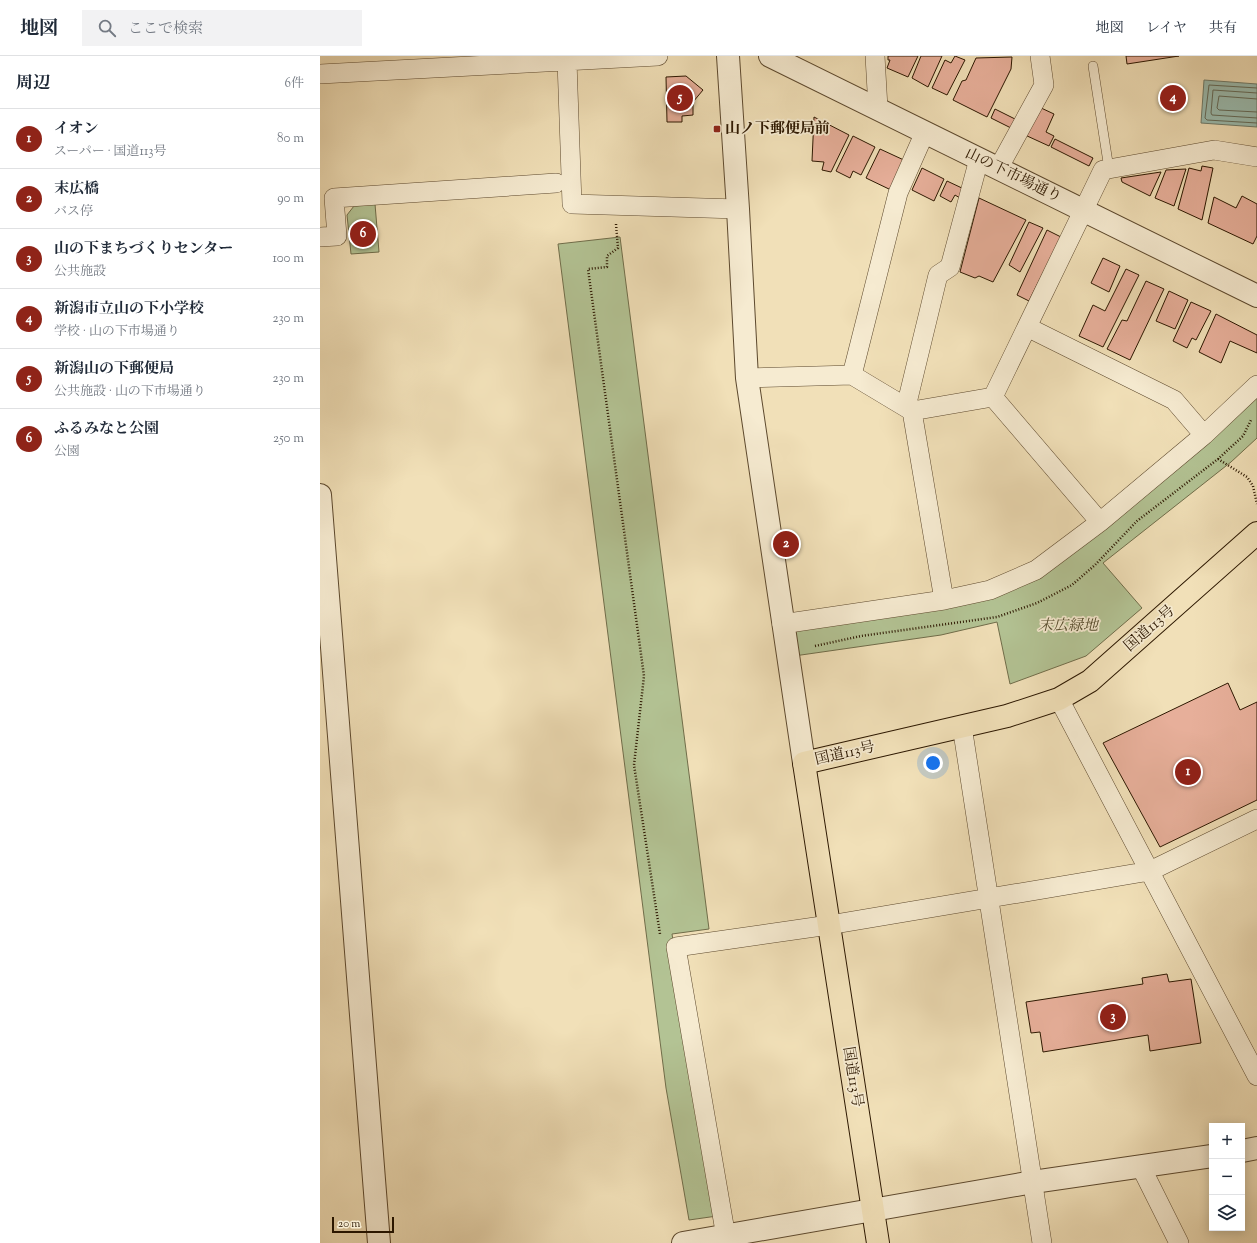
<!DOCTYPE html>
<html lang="ja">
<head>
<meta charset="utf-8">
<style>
	:root { --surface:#fff; --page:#f2f2f3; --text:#1f2937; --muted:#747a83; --line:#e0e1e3; --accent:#8f2418 }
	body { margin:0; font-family:"Sorts Mill Goudy","Noto Serif JP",serif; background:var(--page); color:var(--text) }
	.controls { position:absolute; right:12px; bottom:12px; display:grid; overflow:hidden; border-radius:0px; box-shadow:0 2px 10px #0003 }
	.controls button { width:36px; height:36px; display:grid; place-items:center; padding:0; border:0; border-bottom:1px solid var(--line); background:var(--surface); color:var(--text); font:20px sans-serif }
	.scale { position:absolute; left:12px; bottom:10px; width:62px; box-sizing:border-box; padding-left:4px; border:2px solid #2c1700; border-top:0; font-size:11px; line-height:14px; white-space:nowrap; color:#2c1700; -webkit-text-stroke:3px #f6ebd1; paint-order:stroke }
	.you { position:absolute; left:613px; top:707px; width:14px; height:14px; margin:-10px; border:3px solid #fff; border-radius:50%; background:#1a73e8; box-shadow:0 0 0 6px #1a73e833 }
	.badge { display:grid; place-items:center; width:26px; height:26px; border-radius:50%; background:var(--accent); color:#fff; font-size:13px; font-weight:700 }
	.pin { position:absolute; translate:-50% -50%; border:2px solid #fff; box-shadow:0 1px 4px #0006 }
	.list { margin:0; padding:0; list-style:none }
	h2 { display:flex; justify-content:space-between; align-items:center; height:52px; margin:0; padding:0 16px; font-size:17px }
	h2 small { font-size:13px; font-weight:400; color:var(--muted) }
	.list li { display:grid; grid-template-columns:26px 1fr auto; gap:12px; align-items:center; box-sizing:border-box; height:60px; padding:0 16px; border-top:1px solid var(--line) }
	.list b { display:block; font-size:15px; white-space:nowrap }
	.list p { margin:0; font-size:13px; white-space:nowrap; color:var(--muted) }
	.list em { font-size:13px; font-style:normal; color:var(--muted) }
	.icon { flex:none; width:22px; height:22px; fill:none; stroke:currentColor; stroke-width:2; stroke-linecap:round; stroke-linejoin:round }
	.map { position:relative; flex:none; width:937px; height:1187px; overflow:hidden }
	header { display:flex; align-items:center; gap:24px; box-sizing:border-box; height:56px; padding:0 20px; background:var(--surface); border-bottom:1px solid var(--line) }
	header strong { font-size:19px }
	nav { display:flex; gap:22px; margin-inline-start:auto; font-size:14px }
	.search { width:280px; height:36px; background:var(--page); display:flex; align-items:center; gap:10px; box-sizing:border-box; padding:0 14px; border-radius:0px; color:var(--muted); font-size:15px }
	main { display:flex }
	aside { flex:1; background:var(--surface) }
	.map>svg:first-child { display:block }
	.green { fill:#b3c394; stroke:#706d4a }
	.water { fill:#9bbdb1; stroke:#6f7b6a }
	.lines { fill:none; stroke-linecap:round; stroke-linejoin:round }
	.shore { stroke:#646a58; stroke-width:1 }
	.building { fill:#e7af9a; stroke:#2c1700 }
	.service-casing { stroke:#5d492e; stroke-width:10 }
	.minor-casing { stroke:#5d492e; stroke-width:20 }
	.tertiary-casing { stroke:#5d492e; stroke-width:24 }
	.trunk-casing { stroke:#2c1700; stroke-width:24 }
	.path { stroke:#2c1700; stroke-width:2.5; stroke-dasharray:1 2; stroke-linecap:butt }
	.service { stroke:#f6ebd1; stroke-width:9 }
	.minor { stroke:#f6ebd1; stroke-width:19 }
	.tertiary { stroke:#f6ebd1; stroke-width:22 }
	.trunk { stroke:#f1e0b8; stroke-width:22 }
	.poi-dot { fill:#8f2418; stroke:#f6ebd1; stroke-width:1.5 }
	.labels { text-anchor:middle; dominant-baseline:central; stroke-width:3.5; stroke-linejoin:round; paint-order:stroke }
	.poi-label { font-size:15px; font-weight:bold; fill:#2c1700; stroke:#f6ebd1; text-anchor:start }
	.street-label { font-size:15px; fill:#2c1700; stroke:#f6ebd1 }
	.park-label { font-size:15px; font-style:italic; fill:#544b2c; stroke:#f6ebd1 }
</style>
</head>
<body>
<header>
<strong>地図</strong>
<div class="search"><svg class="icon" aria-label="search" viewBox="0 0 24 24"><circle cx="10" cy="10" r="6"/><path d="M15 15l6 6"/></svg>ここで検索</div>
<nav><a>地図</a><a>レイヤ</a><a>共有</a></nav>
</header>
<main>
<aside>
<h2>周辺<small>6件</small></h2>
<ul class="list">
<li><span class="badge">1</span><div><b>イオン</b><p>スーパー · 国道113号</p></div><em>80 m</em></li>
<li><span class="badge">2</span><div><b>末広橋</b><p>バス停</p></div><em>90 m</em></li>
<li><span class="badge">3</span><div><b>山の下まちづくりセンター</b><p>公共施設</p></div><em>100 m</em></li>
<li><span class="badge">4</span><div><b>新潟市立山の下小学校</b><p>学校 · 山の下市場通り</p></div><em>230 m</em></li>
<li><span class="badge">5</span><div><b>新潟山の下郵便局</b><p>公共施設 · 山の下市場通り</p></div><em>230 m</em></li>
<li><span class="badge">6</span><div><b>ふるみなと公園</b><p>公園</p></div><em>250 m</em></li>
</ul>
</aside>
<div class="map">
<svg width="937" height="1187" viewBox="0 0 937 1187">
	<rect width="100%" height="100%" fill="#f1e0b8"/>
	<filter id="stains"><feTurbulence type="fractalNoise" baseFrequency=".005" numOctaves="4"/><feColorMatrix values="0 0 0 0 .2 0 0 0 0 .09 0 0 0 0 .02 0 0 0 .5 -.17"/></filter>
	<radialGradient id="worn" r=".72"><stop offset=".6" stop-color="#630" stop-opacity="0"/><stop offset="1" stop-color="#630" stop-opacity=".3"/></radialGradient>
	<!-- green -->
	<path class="green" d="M55,148L59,196L31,198L27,159L34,150Z
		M300,181L389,873L352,878L397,1160L369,1164L346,1032L238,188Z
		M937,329V382L911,406L783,507L822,552L766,600L690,628L677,566L621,579L467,601L462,568L624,544L716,514Z"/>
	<!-- water -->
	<path class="water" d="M884,24L937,28V71L881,67Z"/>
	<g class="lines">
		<!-- shore -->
		<path class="shore" d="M937,32L889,29L885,62L887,64L937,67
			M937,37L893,34L891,57L892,59L937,62
			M937,43L899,40L897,52L899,54L937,56"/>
	</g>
	<!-- building -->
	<path class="building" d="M568,0H598L588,21L567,12L570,4H568Z
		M601,0H622L608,31L592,22Z
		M635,0L645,4L627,39L612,32L625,4L631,7Z
		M806,0H859L807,8Z
		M692,1L691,13L667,61L633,44L642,25L646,24L656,2Z
		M366,20L383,34L373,46V59L362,60V66H347L346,21Z
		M719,51L734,58L726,76L734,80L729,90L705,79Z
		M675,53L695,63L691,72L671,62Z
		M494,61L529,79L511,116L502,114L504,106L492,105Z
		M533,80L555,91L541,119L533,115L530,122L516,115Z
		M735,83L773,102L769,110L731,91Z
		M560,93L586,105L571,134L546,122Z
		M882,110L893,112L882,164L858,153L869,112L881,115Z
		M602,112L624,123L614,145L592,134Z
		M866,113L854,150L835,142L846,114Z
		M841,116L830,140L802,126L801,122Z
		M627,125L644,133L640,142L635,139L631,146L620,140Z
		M922,140L937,148V180L933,188L888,167L894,141L916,152Z
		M659,142L706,164L673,226L659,220L655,222L640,216Z
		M709,166L723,172L700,216L689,209Z
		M727,174L741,181L709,245L697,239Z
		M783,202L800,210L789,236L771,227Z
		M806,213L819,219L783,291L759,280L773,249L785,255Z
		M826,225L844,233L810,304L787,293L802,264L807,265Z
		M849,235L868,244L855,273L836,265Z
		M871,246L891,255L876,284L872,282L867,292L853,285Z
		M896,258L937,279V297L910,285L901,307L879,296Z
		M908,627L920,654L937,646V744L840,791L783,687Z
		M847,918L849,926L871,923L881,987L830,995L828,979L723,996L720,976L711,977L706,946L823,928L822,922Z"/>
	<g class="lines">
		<!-- service casing -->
		<g class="service-casing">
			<path id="service" d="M773,10L789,113"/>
		</g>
		<!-- minor casing -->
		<g class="minor-casing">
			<path id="minor" d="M555,0L558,52
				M247,5L252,148L418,153
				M0,18L338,0
				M678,113L724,29L720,0
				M0,181L17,180L14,142L236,127
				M707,271L854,344L884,379
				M532,319L578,137L605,76
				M427,322L532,319L592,355L673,341L783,114L894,94L937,101
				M673,341L780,466
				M586,351L618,219L630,211L659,103
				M592,355L624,544
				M462,568L624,544L670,534L716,514L780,466L884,379L937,329
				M739,643L937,1020
				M642,670L722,1187
				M821,1111L859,1187
				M406,1181L356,891L509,869L830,815L937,763"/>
		</g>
		<!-- tertiary casing -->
		<g class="tertiary-casing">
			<path id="tertiary" d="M408,0L418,153L427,322L484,707
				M450,0L937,240
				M0,439L59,1187
				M922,1095L937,1092
				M363,1187L713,1126L892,1100"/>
		</g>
		<!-- trunk casing -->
		<g class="trunk-casing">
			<path id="trunk" d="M558,1187L484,707L687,660L739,643L770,625L937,477"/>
		</g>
		<!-- path -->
		<path class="path" d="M296,168L298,192L287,200V211L268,213L324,620L314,709L340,878
			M898,403L927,421L933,430L937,448
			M495,590L541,580L677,561L717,547L752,529L775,509L817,465L898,403L923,380L931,364"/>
		<!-- service -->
		<use href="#service" class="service"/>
		<!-- minor -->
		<use href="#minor" class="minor"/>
		<!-- tertiary -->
		<use href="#tertiary" class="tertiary"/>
		<!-- trunk -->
		<use href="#trunk" class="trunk"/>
	</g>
	<!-- markers -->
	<rect class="poi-dot" x="393" y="69" width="8" height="8" rx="2"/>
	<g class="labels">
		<!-- poi labels -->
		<g class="poi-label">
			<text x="405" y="73">山ノ下郵便局前</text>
		</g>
		<!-- street labels -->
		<g class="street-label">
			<text transform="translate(693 120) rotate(26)">山の下市場通り</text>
			<text transform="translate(830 573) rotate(-41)">国道113号</text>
			<text transform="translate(525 698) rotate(-13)">国道113号</text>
			<text transform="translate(532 1021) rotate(81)">国道113号</text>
		</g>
		<!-- park labels -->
		<g class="park-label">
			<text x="748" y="570">末広緑地</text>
		</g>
	</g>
	<rect width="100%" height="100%" filter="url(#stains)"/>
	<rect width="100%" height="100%" fill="url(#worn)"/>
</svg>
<div class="controls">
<button>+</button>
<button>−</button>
<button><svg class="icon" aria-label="layers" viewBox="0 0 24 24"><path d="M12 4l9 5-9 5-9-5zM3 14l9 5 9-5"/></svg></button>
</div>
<div class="scale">20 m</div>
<div class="you"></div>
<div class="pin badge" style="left:868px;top:716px">1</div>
<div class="pin badge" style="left:466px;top:488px">2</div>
<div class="pin badge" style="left:793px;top:961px">3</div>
<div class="pin badge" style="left:853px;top:42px">4</div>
<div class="pin badge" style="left:360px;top:42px">5</div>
<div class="pin badge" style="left:43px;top:178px">6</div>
</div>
</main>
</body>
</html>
